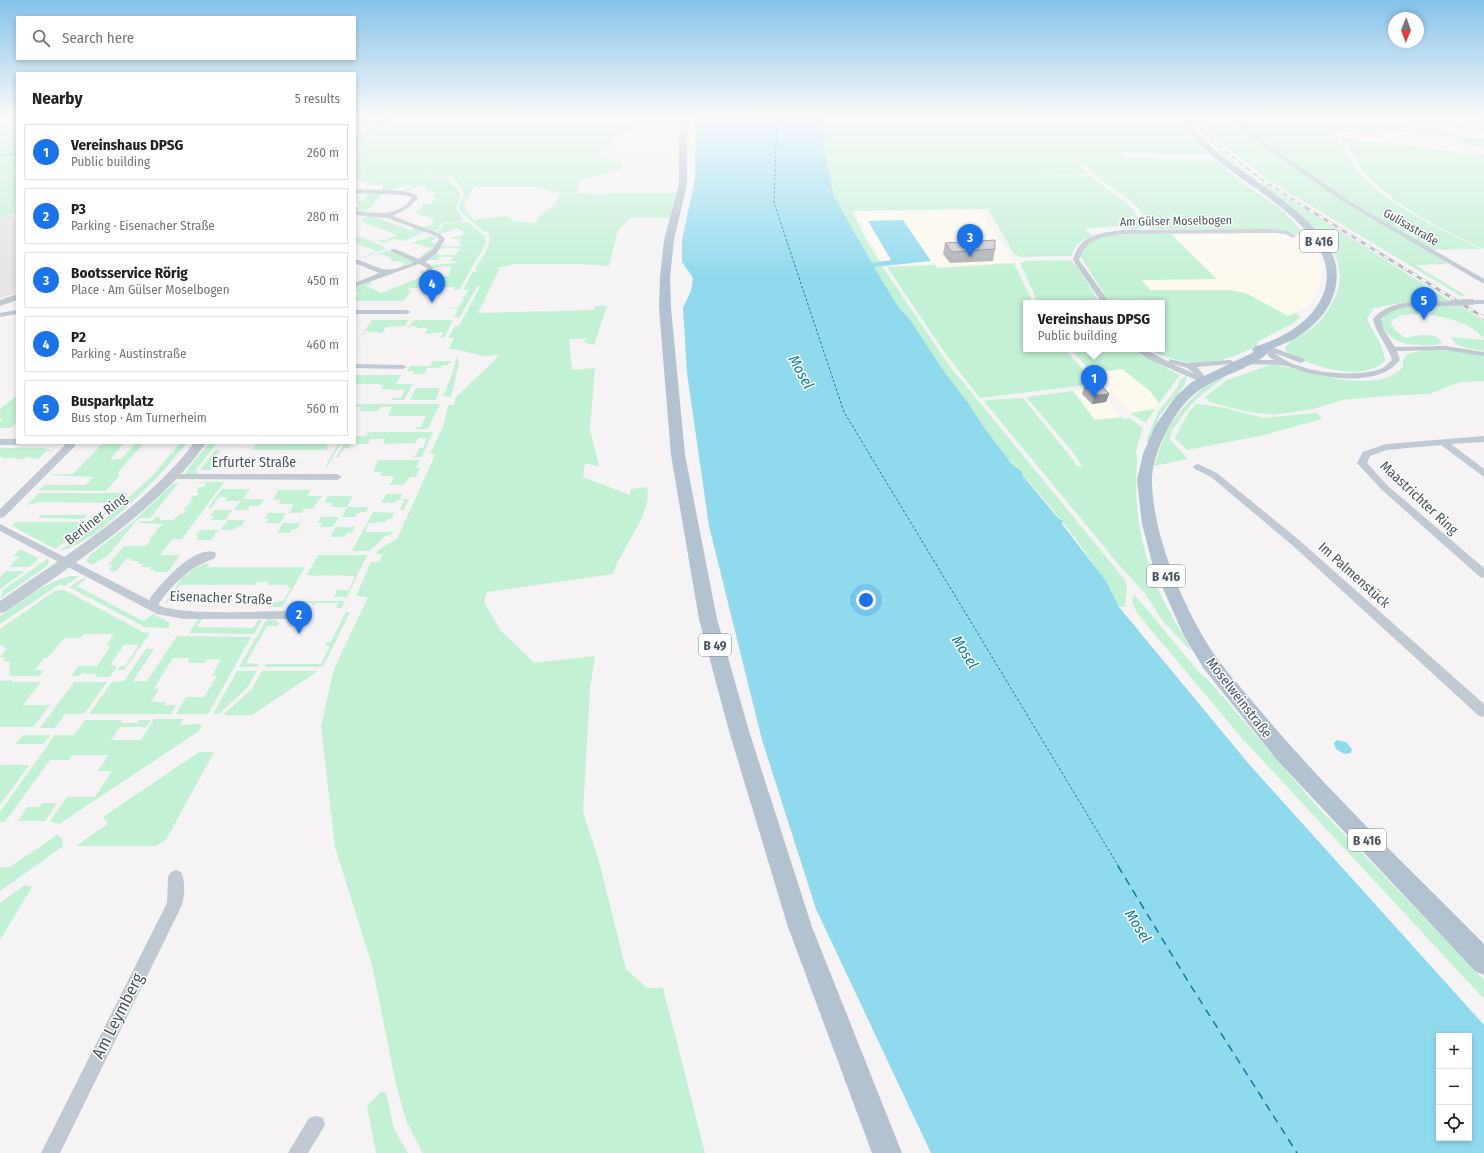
<!DOCTYPE html>
<html lang="en">
<head>
<meta charset="utf-8">
<style>
	:root { --surface:#fff; --page:#f2f2f2; --text:#222; --muted:#767676; --line:#e0e0e0; --accent:#1a73e8 }
	body { margin:0; font-family:"Fira Sans Condensed",sans-serif; background:var(--page); color:var(--text) }
	.controls { position:absolute; right:12px; bottom:12px; display:grid; overflow:hidden; border-radius:0px; box-shadow:0 2px 6px #0003 }
	.controls button { width:36px; height:36px; display:grid; place-items:center; padding:0; border:0; border-bottom:1px solid var(--line); background:var(--surface); color:var(--text); font:20px sans-serif }
	.compass { position:absolute; left:1388px; top:12px; width:36px; height:36px; border-radius:50%; background:var(--surface); box-shadow:0 2px 6px #0003; rotate:181deg }
	.you { position:absolute; left:866px; top:600px; width:14px; height:14px; margin:-10px; border:3px solid #fff; border-radius:50%; background:#1a73e8; box-shadow:0 0 0 6px #1a73e833 }
	.badge { display:grid; place-items:center; width:26px; height:26px; border-radius:50%; background:var(--accent); color:#fff; font-size:13px; font-weight:700 }
	.pin { position:absolute; translate:-50% -33px; filter:drop-shadow(0 1px 2px #0008) }
	.pin::after { content:''; position:absolute; top:21px; width:14px; height:12px; background:inherit; clip-path:polygon(0 0,100% 0,50% 100%) }
	.popup { position:absolute; left:1023px; top:300px; width:142px; height:52px; box-sizing:border-box; display:grid; place-content:center; border-radius:0px; background:var(--surface); filter:drop-shadow(0 1px 3px #0005); font-size:13px; white-space:nowrap; color:var(--muted) }
	.popup b { font-size:15px; color:var(--text) }
	.popup::after { content:''; position:absolute; left:50%; top:100%; margin-left:-8px; border:8px solid transparent; border-top-color:var(--surface) }
	.list { margin:0; padding:0; list-style:none }
	h2 { display:flex; justify-content:space-between; align-items:center; height:52px; margin:0; padding:0 16px; font-size:17px }
	h2 small { font-size:13px; font-weight:400; color:var(--muted) }
	.list li { display:grid; grid-template-columns:26px 1fr auto; gap:12px; align-items:center; box-sizing:border-box; height:56px; margin:0 8px 8px; padding:0 8px; border:1px solid var(--line); border-radius:0px }
	.list b { display:block; font-size:15px; white-space:nowrap }
	.list p { margin:0; font-size:13px; white-space:nowrap; color:var(--muted) }
	.list em { font-size:13px; font-style:normal; color:var(--muted) }
	.icon { flex:none; width:22px; height:22px; fill:none; stroke:currentColor; stroke-width:2; stroke-linecap:round; stroke-linejoin:round }
	.map { position:relative; flex:none; width:1484px; height:1153px; overflow:hidden }
	.search { position:absolute; background:var(--surface); box-shadow:0 2px 6px #0003; left:16px; top:16px; width:340px; height:44px; display:flex; align-items:center; gap:10px; box-sizing:border-box; padding:0 14px; border-radius:0px; color:var(--muted); font-size:15px }
	.panel { position:absolute; background:var(--surface); box-shadow:0 2px 6px #0003; left:16px; top:72px; width:340px; height:372px; border-radius:0px }
	.map>svg:first-child { display:block }
	.commercial { fill:#fdf9ef }
	.education { fill:#e6e4e5 }
	.green { fill:#c3f1d5; fill-rule:evenodd }
	.water { fill:#90daee; fill-rule:evenodd }
	.lines { fill:none; stroke-linecap:round; stroke-linejoin:round }
	.stream { stroke:#90daee; stroke-width:2 }
	.ferry-far1 { stroke:#0c7c9b; stroke-width:1; stroke-dasharray:2.5 2; stroke-linecap:butt }
	.ferry { stroke:#0c7c9b; stroke-width:1.5; stroke-dasharray:8 6; stroke-linecap:butt }
	.minor { fill:#c1cad2; fill-rule:evenodd }
	.tertiary { fill:#c1cad2; fill-rule:evenodd }
	.primary { fill:#b3c2d1; fill-rule:evenodd }
	.rail-far2-casing { stroke:#b5b8bd; stroke-width:2 }
	.rail-far1-casing { stroke:#b5b8bd; stroke-width:3 }
	.rail-casing { stroke:#b5b8bd; stroke-width:3.5 }
	.rail-far2 { stroke:#fff; stroke-width:1.5; stroke-dasharray:4.5; stroke-linecap:butt }
	.rail-far1 { stroke:#fff; stroke-width:2; stroke-dasharray:5.5; stroke-linecap:butt }
	.rail { stroke:#fff; stroke-width:2.5; stroke-dasharray:7; stroke-linecap:butt }
	.minor-bridge { stroke:#c1cad2; stroke-width:6 }
	.wall { fill:#b0b2b7 }
	.shaded-wall { fill:#909195 }
	.building { fill:#cdcfd5; stroke:#909195 }
	.labels { text-anchor:middle; dominant-baseline:central; stroke-width:3; stroke-linejoin:round; paint-order:stroke }
	.far-street-label { font-size:12px; fill:#4a5661; stroke:#fff }
	.shield { fill:#fff; stroke:#808990; stroke-width:1 }
	.shield-label { font-size:13px; font-weight:bold; fill:#4a5661 }
	.street-label { font-size:14px; fill:#4a5661; stroke:#fff }
	.water-label { font-size:15px; font-style:italic; fill:#0c7c9b; stroke:#fff }
	.near-street-label { font-size:17px; fill:#4a5661; stroke:#fff }
</style>
</head>
<body>
<div class="map">
<svg width="1484" height="1153" viewBox="0 0 1484 1153">
	<rect width="100%" height="100%" fill="#f5f3f3"/>
	<!-- commercial -->
	<path class="commercial" d="M981,210L1014,263L937,268L935,264L887,266L870,240L856,211Z
		M1277,229L1300,236H1307L1316,247L1323,270L1320,286L1307,307L1289,316L1246,293L1228,290H1150L1142,280L1216,279L1168,231Z
		M1122,369L1150,391L1159,403L1155,409L1130,413L1102,385L1092,373Z
		M1093,388L1121,417L1095,420L1073,391Z"/>
	<!-- education -->
	<path class="education" d="M9,216L17,217V293L0,298V217Z"/>
	<!-- green -->
	<path class="green" d="M0,115H17V213L0,218Z
		M355,115H387L355,133Z
		M400,115H627L649,120L634,131L609,139L614,144L602,151L600,157L622,162L623,164L619,170L581,180L576,193L601,195L611,193H676L670,218H631L618,230L609,266L579,264H515L497,268L499,270L478,313L594,310L595,306H607L594,345L583,342L587,338L569,339L572,370L595,368L590,429L599,467L585,463L583,477L630,495L631,489L647,487C654,511 620,550 613,574L487,592L484,602L501,631L534,663L595,656L590,689L583,812L599,861L626,969L647,988H663L705,1153H423L407,1123L396,1085L372,965L335,847L321,726L334,669L368,597L356,596L371,562H379L383,554H375L381,548L397,539L435,455L430,454L444,424L448,405H454L456,397L499,356C494,354 491,356 486,356C474,355 462,349 449,349L454,338H448L455,326H459L480,287H477L459,318L452,315H455L458,309L453,308L459,307L464,298H459L465,296L469,290H463L473,272L481,271L475,270C480,257 494,246 488,232H484L460,211L459,206L464,193L453,177L409,174L448,178L460,193C459,209 451,204 464,220C456,225 447,219 439,226L440,229L434,232L422,227L434,223L432,222L435,220L424,216L419,217L422,215L415,213L421,209L423,204H430L436,199L432,195L437,192L424,191L428,187C418,183 411,192 400,192L412,186C400,184 392,192 380,191L383,189H381L383,185H366L369,182L355,180V142ZM474,187H534L561,193C558,198 557,203 552,207C545,213 540,214 535,223L513,221L507,216L473,220L464,205Z
		M823,115H1175L1192,138L1210,155L1122,152L1123,158L1217,161L1241,182L1282,210L1307,236H1300L1277,229H1152C1147,221 1143,214 1136,206C1120,190 1099,181 1083,164H1079L1089,175L963,174L1090,176L1130,206L1144,228L1132,230L1114,226L1084,229L1094,236C1081,240 1075,243 1072,256L1020,257L1014,254L988,209L852,211L867,241L880,262L872,263L834,196L822,140Z
		M1187,115H1189C1210,142 1233,162 1260,182L1265,184L1450,301L1395,304L1374,308L1367,318C1372,333 1384,344 1385,361C1360,383 1314,367 1287,352L1285,348C1291,339 1304,335 1312,328C1319,323 1323,317 1328,310C1349,279 1340,253 1315,228C1272,187 1223,166 1187,115Z
		M1196,115H1414L1417,120L1400,118L1403,127L1455,133L1457,136L1484,139V148L1462,145L1459,138L1376,129L1378,135L1335,131L1334,134C1342,145 1348,158 1357,170C1386,205 1441,230 1481,249L1427,250L1448,264L1415,265L1466,296H1461L1268,180L1215,138Z
		M1475,115H1484V131L1452,127L1448,120H1452L1459,126L1483,129Z
		M1341,138L1484,155V249C1443,230 1402,210 1369,178C1357,166 1352,150 1341,138Z
		M355,193H382L374,204L364,213L361,212V210H355L359,203L355,201H362L369,194H355Z
		M367,216H380L377,218L410,230L415,228L425,232L403,241L395,239L385,243L377,240H384L397,235L360,221Z
		M467,222L485,236L486,243L459,290H454L455,287H423L419,290L424,283H427L425,286H439L444,276H448L450,272L449,270L451,267L444,266L432,269V265L456,263L458,261H450L454,257H438L437,259L442,260H427L435,255H454L461,249L446,247L439,250L442,246H461V244H459L461,239H451L454,237L464,235L462,233L464,232L458,228L440,234L437,232L441,230L442,225L445,224Z
		M1119,234H1171L1217,279L1142,280L1150,290H1228L1246,293L1288,316L1295,313L1301,317L1290,325L1257,342V346C1215,366 1194,369 1151,351L1148,349H1162V303H1110L1079,254C1089,238 1101,237 1119,234Z
		M434,235L437,238L430,241L434,243L438,241C433,249 428,256 418,259L431,248L413,243L398,248Z
		M355,236L368,239L365,240H369L386,248L364,258L363,257L377,251L355,243Z
		M386,251H391L415,261L399,267L405,263L399,261L396,262L390,260L392,259L382,254L373,256Z
		M1062,260L1071,261L1080,269L1079,270L1100,303H1038L1020,263L1026,261Z
		M1014,263L1033,303H1026V349H1065L1095,384L980,398L945,353L887,267L936,265L937,268Z
		M882,266L948,364L1125,580C1130,590 1124,597 1126,606L1119,607C1095,561 1057,512 1022,475V472L1006,457L983,426L969,404L941,367L910,320L899,308L874,267Z
		M428,269L418,288H409L408,290H411L404,301H355V296L359,294L355,292V288L370,282L372,283L366,286L381,293L421,277L422,274L418,272Z
		M1460,306L1484,321V339C1472,323 1448,318 1430,315L1438,307Z
		M1431,307L1422,314L1402,315L1392,320L1391,324L1396,331L1405,338C1416,336 1435,330 1442,343C1436,346 1430,345 1424,345C1404,345 1389,342 1381,322C1388,304 1415,307 1431,307Z
		M372,320H408L405,326L386,327L382,333L366,331L360,337Z
		M414,320H453L444,338H440L443,332L425,334L428,328H416L417,326H411L405,332Z
		M1453,337L1484,340V351C1474,349 1456,348 1451,338Z
		M1071,349H1134L1141,355L1180,375L1159,403L1150,391L1122,369L1092,373Z
		M1426,350L1458,351L1484,356V381L1460,382L1429,394L1385,396L1343,400L1313,409L1273,415L1243,411L1210,402L1205,397L1227,380L1270,365H1278C1311,372 1377,396 1403,367V361L1407,354Z
		M457,356L459,363L451,397L443,396L452,375Z
		M433,361H451L448,365H442L440,368H427L424,374H413L414,371H407L410,366H430Z
		M355,375H401L396,384H413L404,400H391L392,398H401L405,390L381,389L383,386L379,384H355Z
		M1186,376L1187,377L1183,387L1160,415L1149,442L1146,441L1158,412L1177,388L1180,380Z
		M1222,377L1223,379C1199,395 1182,411 1169,438L1188,459L1154,466C1158,456 1161,444 1165,434C1174,415 1202,384 1222,377Z
		M416,388H440L436,400H410Z
		M1073,391L1095,420L1121,417L1124,419L1129,418L1143,428C1141,436 1137,444 1136,452C1136,455 1138,459 1137,463C1131,535 1154,592 1193,651L1187,647L1162,620L1144,592L1120,566L984,401L987,400L1023,398L1074,461L1076,466H1082L1072,451L1026,397Z
		M16,396L17,422L10,428H0V422L3,419H0V409Z
		M355,404H440L428,429H415L416,427H421L426,416H388L392,407H381L378,411H359L362,407H355Z
		M1196,404L1221,407L1263,418L1317,413L1322,419L1264,435L1187,450L1175,438L1188,413Z
		M1155,409L1146,422L1141,420L1130,413Z
		M368,432H433L422,457H412L416,455L419,448H423L427,438H418L415,443L383,444L385,439H370L368,444H351L349,448H345L339,456L340,457H336L345,443H355V436H366Z
		M103,443H124L110,460L121,459L136,443H144L118,472L119,476L106,491L39,490L44,485H86L93,477L50,475L51,474H73Z
		M180,443H187C164,472 95,546 59,551L105,519L153,475Z
		M209,443H217L195,471L198,472L196,474H186V471Z
		M257,443H341L327,467H325L338,444H329L327,447L329,449L323,450H252Z
		M0,448H43L54,451H47L38,459L26,457L24,459H16L17,457L2,459L4,457H0Z
		M215,450H221L212,461H230L227,466H214L210,470H200Z
		M378,460H420L416,468H420L416,477H410L403,485H390L394,476H380L381,472H373Z
		M270,461H299L296,466H266Z
		M179,482L150,518H139L107,556L92,565L86,561L90,555L134,521L173,484Z
		M188,482H224L182,539H172L160,555H180L168,572H154L155,570H150L151,567H142L143,564H138L139,561H130L131,559H126L116,571H108L113,565H108L124,546H146L152,539H149L157,531H155L163,524L139,523L141,521H152L156,517H161L159,520H174L179,514H183L186,510H183L192,501H189L193,496H197L199,493L196,492L200,487H204L206,483Z
		M222,489H250L243,499H264L259,506H250L247,510H234L241,501H225L227,497H219L211,508H208Z
		M278,490H311L307,496H322L312,509H304L302,513H289L294,504H279L281,500H273Z
		M39,493H128L100,519H89L92,515H102L113,503L43,502L27,505Z
		M386,494H402L400,499H409L404,510H400L404,500H396L395,503H381Z
		M328,496H353L347,507H369L366,512L357,513L355,517H342L347,507H331L333,503H324Z
		M215,510H232L225,520H211L214,516H210Z
		M373,512L394,513L392,518L388,519L386,522L369,523L365,532H393L391,535L385,536L370,551H352Z
		M268,513H286L280,523H266L269,519H265Z
		M41,515H87L84,519L38,518Z
		M321,517H339L333,527H320L322,523H318Z
		M228,520H245L242,526H238L234,530H220Z
		M16,522H94L55,549L12,526Z
		M283,523H301L297,529H292L290,533H277Z
		M336,527H355L352,533H347L345,537H330Z
		M200,530H218L211,540H196L199,537L196,536Z
		M20,549L38,558L30,567H9L19,557L13,556Z
		M318,555H367L347,597H334L337,590H349L355,576H345V575L329,576V575L312,576L313,575H307Z
		M49,558L48,565L44,568L1,598L3,590Z
		M204,564H209L207,567H305L282,607H271L274,602L283,601L291,588L287,587L288,585H267L269,582H257L255,585H180L167,603H165L184,575H188L192,570Z
		M6,571H25L0,589V577Z
		M72,576H79L65,586L60,584L0,624V616C22,601 45,581 72,576Z
		M84,578L86,579L77,586L143,621L153,614L169,622V628L145,627L69,587Z
		M64,590L143,632L150,633L124,670H117L121,666H125L139,645H124L110,665L117,666L110,677H95L97,674L82,673L79,676H71L79,666H97L111,646H106L114,634H83L80,638H64L48,657L44,658L35,670H44L39,676H10L9,661H3L6,658L0,657L7,649L0,644V629L55,591Z
		M1134,594L1197,670L1212,684L1315,804L1484,980V999L1240,736L1137,613L1132,600Z
		M292,601H345L342,608H336L338,603H316L315,605H312V603H293L288,611H286Z
		M346,612H350L323,667H264L266,664H321L330,646H325L327,642H331Z
		M198,619H202L197,627L253,628L258,620H262L254,634L189,633Z
		M267,619L275,620L279,623L278,626H267L246,663L259,664L257,667H239Z
		M177,636L251,637L208,714H176L186,697H204L217,676H212L221,659H208L205,663H187L190,658H173L154,688L159,689L151,702H166L164,705H176L171,714H89L112,682L124,681L146,649H154L133,681H147Z
		M237,671H257L247,688L219,714H213Z
		M262,671H318L252,715H223L252,689Z
		M13,680L12,682H41L23,705H50L33,727H0V681Z
		M74,682H107L84,714H65L55,728H40Z
		M154,719H183L180,725L202,724L199,731L59,824L50,821L67,797H95L112,771H98L108,755H72L69,760H50L5,822H0V812L55,735H74L85,720H122L120,723H137L139,720H151L146,727H120L111,740H141Z
		M23,735H51L43,744H16Z
		M199,752H214L166,840L156,846H76L108,824L103,817Z
		M0,765H29L0,805Z
		M42,803H57L45,821H18L27,807H39Z
		M57,835L62,839L63,846L0,891V867H10Z
		M25,885L32,887L0,940V903Z
		M381,1092H386L394,1129L408,1153H376L367,1106Z"/>
	<!-- water -->
	<path class="water" d="M700,115H823L822,128L831,131L830,139L822,141L834,196L872,263L891,260L868,221L903,220L931,261L874,267L899,308L911,321L941,367L969,404L983,426L1011,463L1022,472V475L1058,518L1063,521L1062,524L1106,581L1119,607L1248,763L1484,1025V1153H931L816,909L762,740L709,526L687,373L683,308L691,291L693,278L682,262V240L695,179L696,123ZM1439,1036H1469V1138H1439Z
		M1337,740L1346,742L1352,749L1351,753L1344,754L1336,749L1334,743Z"/>
	<g class="lines">
		<!-- stream -->
		<path class="stream" d="M0,156L17,153"/>
		<!-- ferry-far1 -->
		<path class="ferry-far1" d="M777,115L774,203L844,412L1119,867"/>
		<!-- ferry -->
		<path class="ferry" d="M1118,866L1189,983L1297,1153"/>
		<!-- minor -->
		<path class="minor" d="M1233,115H1237L1242,123L1267,144L1349,201L1484,279V284L1345,203L1263,146L1238,125Z
			M355,189L404,191L416,195L418,198L408,208L393,216L440,234L445,239L437,253L425,262L431,265L433,268L426,281L421,280L427,268L419,264L355,287V283L379,273L355,263V259C385,268 381,276 414,262L391,251V249H395L419,259L432,250L439,239L436,236L387,218L355,215V211C376,213 399,218 412,197L404,195L355,193Z
			M1274,229L1288,231L1296,236L1293,238L1285,234L1274,233L1121,234L1101,238L1089,243L1082,252L1079,260L1110,303H1102L1073,260C1080,234 1098,234 1121,230Z
			M1469,300H1484V304H1469Z
			M1452,301H1455V305C1431,310 1400,300 1381,319L1384,330L1395,347L1445,346L1484,352V356L1445,350L1397,351L1400,360C1380,386 1333,379 1305,372C1298,370 1289,366 1282,365C1270,364 1257,365 1245,364L1241,362L1245,360H1275L1270,358L1263,347L1267,345L1304,359L1305,361L1301,363L1275,353C1296,373 1357,379 1383,368C1386,366 1389,362 1392,360C1388,345 1376,334 1373,319C1391,297 1427,302 1452,301Z
			M17,310V314L0,317V313Z
			M355,310H407L411,312L407,314H355Z
			M1134,349H1144L1169,362V359L1187,363L1230,360L1234,362L1230,364L1197,367L1207,379L1206,383H1203L1148,359ZM1171,363L1187,368L1195,374Z
			M355,364L403,365L407,367L403,369L355,368Z
			M1484,436V442L1451,444L1484,469V477L1441,445L1387,450L1370,456L1367,463L1388,486L1484,568V578L1480,577L1382,490L1357,463L1363,452L1386,444Z
			M0,439H17V443H21L17,445H0Z
			M63,443H74L75,446L4,517L0,518V509L65,445Z
			M1198,464L1217,473L1299,540L1484,704V717L1479,716L1291,544L1211,477L1195,469L1193,467L1195,465Z
			M172,474H337L342,477L337,480L169,479L167,477Z
			M0,524L149,600C160,584 193,546 215,552L216,555L215,558C190,567 173,583 158,605C181,616 260,611 289,611L293,612L295,615L293,618L289,619H184L157,614L0,531Z
			M176,870L181,872C186,882 185,900 180,909L60,1153H41L167,903L168,877L171,872Z
			M316,1116L323,1118L325,1125L308,1153H288L309,1118Z"/>
		<!-- tertiary -->
		<path class="tertiary" d="M392,115H400L355,142V137Z
			M17,294V300L0,306V300Z
			M194,443H206C160,509 71,566 5,612L0,613V601C65,556 146,506 194,443Z"/>
		<!-- primary -->
		<path class="primary" d="M684,115H692L687,140V184L674,240L670,277L671,308L685,455L717,619L749,731L812,927L902,1153H872L788,927L729,731L699,619L671,455L659,308L660,277L664,240L679,184V140Z
			M1179,115H1186C1195,131 1208,145 1222,156C1255,183 1328,222 1336,266C1341,300 1319,325 1291,341C1284,344 1276,346 1271,350C1267,352 1265,356 1262,358C1238,374 1206,379 1186,402C1170,419 1151,457 1152,482C1153,531 1177,591 1201,633C1216,661 1238,684 1258,708C1328,792 1408,867 1484,944V975L1475,971L1277,760L1204,669L1184,636L1153,566L1142,524L1137,480L1143,454L1155,426L1176,396L1192,382L1254,352L1252,350L1254,347C1280,339 1308,325 1321,299C1352,239 1252,190 1216,159C1201,147 1188,132 1179,115Z"/>
		<!-- rail-far2 casing -->
		<g class="rail-far2-casing">
			<path id="rail-far2" d="M1191,115L1215,143L1262,180L1302,205"/>
		</g>
		<!-- rail-far1 casing -->
		<g class="rail-far1-casing">
			<path id="rail-far1" d="M1300,204L1483,317"/>
		</g>
		<!-- rail casing -->
		<g class="rail-casing">
			<path id="rail" d="M1481,316L1484,318"/>
		</g>
		<!-- rail-far2 -->
		<use href="#rail-far2" class="rail-far2"/>
		<!-- rail-far1 -->
		<use href="#rail-far1" class="rail-far1"/>
		<!-- rail -->
		<use href="#rail" class="rail"/>
		<!-- minor-bridge -->
		<path class="minor-bridge" d="M1452,303L1472,302"/>
	</g>
	<!-- wall -->
	<path class="wall" d="M945,243L995,249L993,261L950,263L943,254Z
		M1085,385L1109,394L1106,402L1092,404L1082,394Z"/>
	<!-- shaded-wall -->
	<path class="shaded-wall" d="M1109,394L1106,402L1092,404L1095,395Z"/>
	<!-- building -->
	<path class="building" d="M995,240V249L952,252L945,243Z
		M1099,383L1109,394L1095,395L1085,385Z"/>
	<!-- sky -->
	<linearGradient id="sky" x2="0" y2="1"><stop stop-color="#85c3ea"/><stop offset="0.42" stop-color="#fafafa"/><stop offset="1" stop-color="#fafafa" stop-opacity="0"/></linearGradient>
	<rect width="1484" height="277" fill="url(#sky)"/>
	<g class="labels">
		<!-- far-street labels -->
		<g class="far-street-label">
			<text transform="translate(1176 221) rotate(-1)">Am Gülser Moselbogen</text>
			<text transform="translate(1411 227) rotate(30)">Gulisastraße</text>
		</g>
		<!-- shield labels -->
		<g class="shield">
			<rect x="1300" y="230" width="38" height="22" rx="3"/>
			<rect x="1147" y="565" width="38" height="22" rx="3"/>
			<rect x="699" y="634" width="32" height="22" rx="3"/>
			<rect x="1348" y="829" width="38" height="22" rx="3"/>
		</g>
		<g class="shield-label">
			<text x="1319" y="241">B 416</text>
			<text x="1166" y="576">B 416</text>
			<text x="715" y="645">B 49</text>
			<text x="1367" y="840">B 416</text>
		</g>
		<!-- street labels -->
		<g class="street-label">
			<text x="254" y="462">Erfurter Straße</text>
			<text transform="translate(1419 498) rotate(43)">Maastrichter Ring</text>
			<text transform="translate(96 519) rotate(-38)">Berliner Ring</text>
			<text transform="translate(1354 575) rotate(42)">Im Palmenstück</text>
			<text transform="translate(221 598) rotate(2)">Eisenacher Straße</text>
			<text transform="translate(1239 698) rotate(52)">Moselweinstraße</text>
		</g>
		<!-- water labels -->
		<g class="water-label">
			<text transform="translate(801 372) rotate(61)">Mosel</text>
			<text transform="translate(965 652) rotate(58)">Mosel</text>
			<text transform="translate(1138 926) rotate(58)">Mosel</text>
		</g>
		<!-- near-street labels -->
		<g class="near-street-label">
			<text transform="translate(118 1016) rotate(-63)">Am Leymberg</text>
		</g>
	</g>
</svg>
<div class="controls">
<button>+</button>
<button>−</button>
<button><svg class="icon" aria-label="locate" viewBox="0 0 24 24"><circle cx="12" cy="12" r="6"/><path d="M12 2v4M12 18v4M2 12h4M18 12h4"/></svg></button>
</div>
<svg class="compass" viewBox="-18 -18 36 36"><path d="M0-13l5 13h-10z" fill="#e53935"/><path d="M0 13l5-13h-10z" fill="#767676"/></svg>
<div class="you"></div>
<div class="pin badge" style="left:1094px;top:398px">1</div>
<div class="popup"><b>Vereinshaus DPSG</b>Public building</div>
<div class="pin badge" style="left:299px;top:634px">2</div>
<div class="pin badge" style="left:970px;top:257px">3</div>
<div class="pin badge" style="left:432px;top:303px">4</div>
<div class="pin badge" style="left:1424px;top:320px">5</div>
<div class="search"><svg class="icon" aria-label="search" viewBox="0 0 24 24"><circle cx="10" cy="10" r="6"/><path d="M15 15l6 6"/></svg>Search here</div>
<section class="panel">
<h2>Nearby<small>5 results</small></h2>
<ul class="list">
<li><span class="badge">1</span><div><b>Vereinshaus DPSG</b><p>Public building</p></div><em>260 m</em></li>
<li><span class="badge">2</span><div><b>P3</b><p>Parking · Eisenacher Straße</p></div><em>280 m</em></li>
<li><span class="badge">3</span><div><b>Bootsservice Rörig</b><p>Place · Am Gülser Moselbogen</p></div><em>450 m</em></li>
<li><span class="badge">4</span><div><b>P2</b><p>Parking · Austinstraße</p></div><em>460 m</em></li>
<li><span class="badge">5</span><div><b>Busparkplatz</b><p>Bus stop · Am Turnerheim</p></div><em>560 m</em></li>
</ul>
</section>
</div>
</body>
</html>
